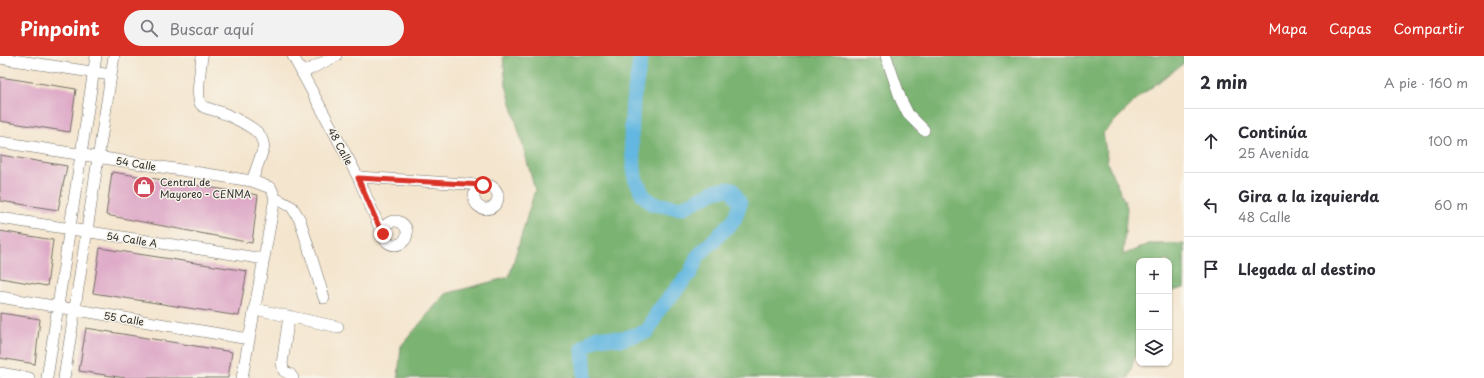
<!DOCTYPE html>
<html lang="es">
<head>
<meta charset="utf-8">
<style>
	:root { --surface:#fff; --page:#f2f2f3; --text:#2b2b33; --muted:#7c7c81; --line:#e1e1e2; --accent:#d93025 }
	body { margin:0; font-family:"Playpen Sans",sans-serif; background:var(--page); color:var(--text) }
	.controls { position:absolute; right:12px; bottom:12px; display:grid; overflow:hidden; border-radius:8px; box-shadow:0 1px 3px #0004 }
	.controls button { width:36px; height:36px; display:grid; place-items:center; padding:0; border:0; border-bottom:1px solid var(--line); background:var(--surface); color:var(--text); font:20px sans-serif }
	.stop { position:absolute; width:12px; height:12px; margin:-9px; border:3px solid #d93025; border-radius:50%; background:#fff }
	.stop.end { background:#d93025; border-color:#fff; box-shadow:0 1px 4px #0008 }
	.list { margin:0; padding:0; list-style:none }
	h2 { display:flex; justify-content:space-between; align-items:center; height:52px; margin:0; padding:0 16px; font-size:17px }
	h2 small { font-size:13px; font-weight:400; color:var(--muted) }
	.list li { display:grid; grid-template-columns:26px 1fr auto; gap:12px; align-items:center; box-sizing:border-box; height:64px; padding:0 16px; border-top:1px solid var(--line) }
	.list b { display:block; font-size:15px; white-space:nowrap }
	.list p { margin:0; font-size:13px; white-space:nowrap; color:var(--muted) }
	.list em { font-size:13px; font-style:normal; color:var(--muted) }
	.icon { flex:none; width:22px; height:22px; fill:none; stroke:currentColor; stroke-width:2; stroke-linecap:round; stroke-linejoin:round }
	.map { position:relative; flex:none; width:1184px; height:322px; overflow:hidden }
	header { display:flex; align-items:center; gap:24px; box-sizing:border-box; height:56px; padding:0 20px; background:var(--accent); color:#fff }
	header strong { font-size:19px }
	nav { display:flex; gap:22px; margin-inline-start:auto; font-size:14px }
	.search { width:280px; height:36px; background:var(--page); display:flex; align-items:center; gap:10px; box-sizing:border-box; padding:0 14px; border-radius:22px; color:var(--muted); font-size:15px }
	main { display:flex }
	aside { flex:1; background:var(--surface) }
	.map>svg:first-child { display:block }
	.forest { fill:#7ab372; stroke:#526f4e }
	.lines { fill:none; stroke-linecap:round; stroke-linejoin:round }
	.river { stroke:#64b7e0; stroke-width:15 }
	.building { fill:#dea9c7 }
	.minor-casing { stroke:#716c64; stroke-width:12 }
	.minor { stroke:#fff; stroke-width:11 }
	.route { stroke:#d93025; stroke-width:5 }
	.labels { text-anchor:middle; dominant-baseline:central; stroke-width:3; stroke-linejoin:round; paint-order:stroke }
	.street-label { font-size:10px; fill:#2b2b2b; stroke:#f7f3e8 }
	.poi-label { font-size:10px; fill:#2b2b2b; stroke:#f7f3e8; text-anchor:start }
</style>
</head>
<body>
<header>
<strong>Pinpoint</strong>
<div class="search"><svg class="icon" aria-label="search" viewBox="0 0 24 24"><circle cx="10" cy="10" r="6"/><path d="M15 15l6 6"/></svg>Buscar aquí</div>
<nav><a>Mapa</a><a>Capas</a><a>Compartir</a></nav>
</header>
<main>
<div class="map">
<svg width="1184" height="322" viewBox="0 0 1184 322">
	<rect width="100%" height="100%" fill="#f7f3e8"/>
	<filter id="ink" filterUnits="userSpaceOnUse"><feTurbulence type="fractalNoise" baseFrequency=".025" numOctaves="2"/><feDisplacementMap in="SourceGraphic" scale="8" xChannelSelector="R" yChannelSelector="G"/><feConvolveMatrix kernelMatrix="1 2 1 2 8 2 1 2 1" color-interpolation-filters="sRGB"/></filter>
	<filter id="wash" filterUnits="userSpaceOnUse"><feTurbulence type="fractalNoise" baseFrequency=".012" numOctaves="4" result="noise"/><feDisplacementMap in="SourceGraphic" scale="16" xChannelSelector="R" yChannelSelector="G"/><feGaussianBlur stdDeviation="0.9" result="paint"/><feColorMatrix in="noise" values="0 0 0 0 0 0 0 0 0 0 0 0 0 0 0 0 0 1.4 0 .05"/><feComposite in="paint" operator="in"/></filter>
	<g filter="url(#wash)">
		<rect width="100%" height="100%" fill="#f4e5ce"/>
		<!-- forest -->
		<path class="forest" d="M503,0H1184V7L1140,40L1103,77L1108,109L1127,151L1123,199L1149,188H1184V232L1169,236V205H1139V290L1128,322H398L401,290L445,238L509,221L535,134L506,29Z"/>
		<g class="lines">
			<!-- river -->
			<path class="river" d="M585,322L583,292L597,281L622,283L648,275L658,255L691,216L697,201L734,164L740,148L732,133L717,134L682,152L653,148L643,139L635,122L631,83L633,45L641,0"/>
		</g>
		<g id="blocks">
			<!-- building -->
			<path class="building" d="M0,21L76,33L70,76L0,65Z
				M0,99L67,110L58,154L0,145Z
				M112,116L258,139L252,187L106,159Z
				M0,175L53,184L47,230L0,222Z
				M100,192L247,215L239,260L93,237Z
				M0,257L40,263L35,308L0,302Z
				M86,272L232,296L228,322H125L79,315Z"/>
		</g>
	</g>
	<g filter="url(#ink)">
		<use href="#blocks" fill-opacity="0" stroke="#716c64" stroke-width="1"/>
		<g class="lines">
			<!-- minor casing -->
			<g class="minor-casing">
				<path id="minor" d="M202,0C201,11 196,37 200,47C203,53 212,53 217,55C227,58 250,69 258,77C262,81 263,86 264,91L252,125
					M293,0L358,121L384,182
					M886,0L901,44L908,58L924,74
					M0,2L111,19
					M302,17L336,0
					M0,86L252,125L271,132L275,142L242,322
					M358,121L483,129
					M474 141a12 12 0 1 1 24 0a12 12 0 1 1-24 0Z
					M275,142L292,151L300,164L324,242
					M0,162L264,203
					M383 177a12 12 0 1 1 24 0a12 12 0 1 1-24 0Z
					M0,241L249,283
					M255,253L338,271
					M289,260L282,308L284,315L290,318L293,322
					M0,317L29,322
					M47,322L96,0
					M64,322L114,0"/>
			</g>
			<!-- minor -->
			<use href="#minor" class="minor"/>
		</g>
	</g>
	<g class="lines" filter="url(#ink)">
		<!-- route -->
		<path class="route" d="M383,178L384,182L358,122L483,129"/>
	</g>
	<!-- icons -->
	<defs>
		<g id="shop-disc" transform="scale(1.15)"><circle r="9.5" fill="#d1495b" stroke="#f7f3e8"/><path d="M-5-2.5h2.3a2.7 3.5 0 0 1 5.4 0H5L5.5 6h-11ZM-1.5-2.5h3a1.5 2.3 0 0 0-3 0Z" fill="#fff"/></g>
	</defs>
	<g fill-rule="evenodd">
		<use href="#shop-disc" x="144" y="131"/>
	</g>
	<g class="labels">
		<!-- street labels -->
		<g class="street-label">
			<text transform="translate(341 90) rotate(62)">48 Calle</text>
			<text transform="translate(136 107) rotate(9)">54 Calle</text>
			<text transform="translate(132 183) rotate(9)">54 Calle A</text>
			<text transform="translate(124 262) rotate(9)">55 Calle</text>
		</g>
		<!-- poi labels -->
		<g class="poi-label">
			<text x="160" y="125">Central de<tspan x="160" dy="12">Mayoreo - CENMA</tspan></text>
		</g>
	</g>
</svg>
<div class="controls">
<button>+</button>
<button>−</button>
<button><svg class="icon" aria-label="layers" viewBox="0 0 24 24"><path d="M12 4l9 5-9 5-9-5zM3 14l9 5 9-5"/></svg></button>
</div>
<div class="stop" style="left:483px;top:129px"></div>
<div class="stop end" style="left:383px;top:178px"></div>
</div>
<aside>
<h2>2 min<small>A pie · 160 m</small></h2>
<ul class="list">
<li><svg class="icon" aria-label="ahead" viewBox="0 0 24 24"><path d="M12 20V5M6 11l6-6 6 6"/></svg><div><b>Continúa</b><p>25 Avenida</p></div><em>100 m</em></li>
<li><svg class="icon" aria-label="left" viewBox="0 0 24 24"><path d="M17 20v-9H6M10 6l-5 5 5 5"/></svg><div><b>Gira a la izquierda</b><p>48 Calle</p></div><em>60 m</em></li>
<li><svg class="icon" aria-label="arrive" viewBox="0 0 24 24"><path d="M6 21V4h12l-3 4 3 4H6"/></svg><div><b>Llegada al destino</b></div></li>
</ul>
</aside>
</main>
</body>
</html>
